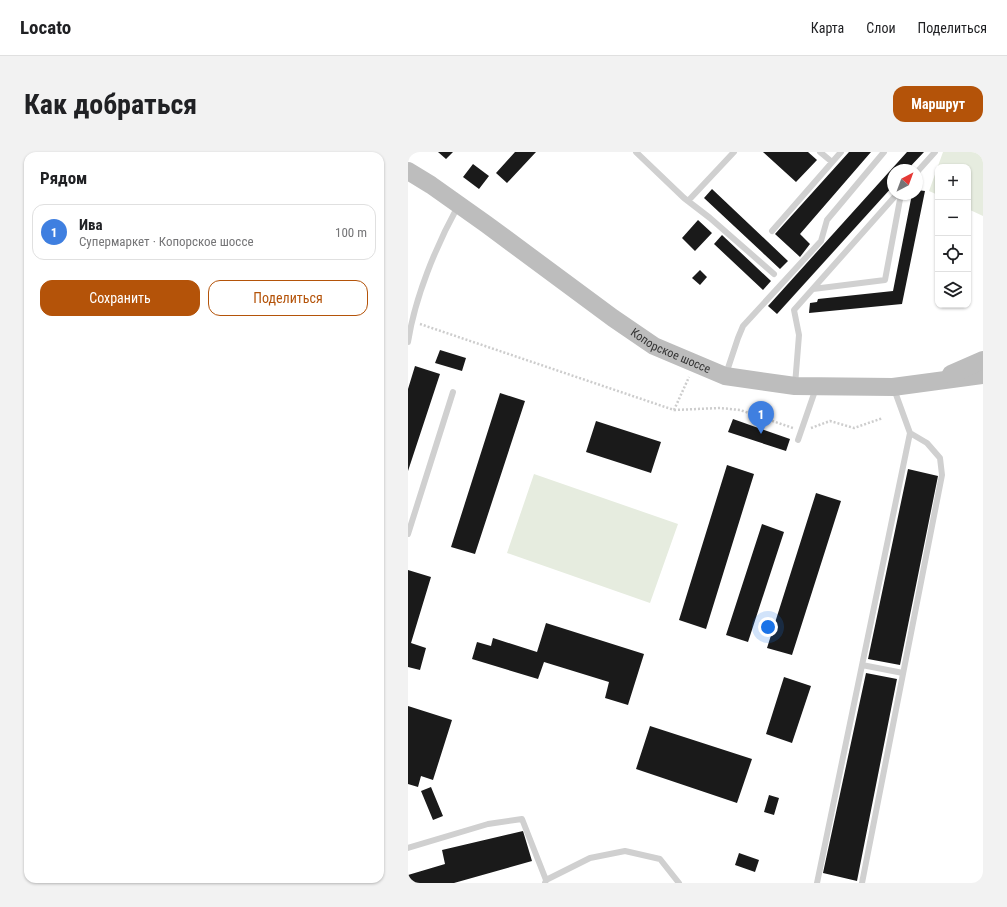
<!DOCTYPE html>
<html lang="ru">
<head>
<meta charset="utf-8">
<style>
	:root { --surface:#fff; --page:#f2f2f2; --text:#202124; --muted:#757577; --line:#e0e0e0; --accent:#b45309 }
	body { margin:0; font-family:"Roboto Condensed",sans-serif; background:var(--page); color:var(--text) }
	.controls { position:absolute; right:12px; top:12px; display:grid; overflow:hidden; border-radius:8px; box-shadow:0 1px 3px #0004 }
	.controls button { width:36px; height:36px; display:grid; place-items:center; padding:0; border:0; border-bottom:1px solid var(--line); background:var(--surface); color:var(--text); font:20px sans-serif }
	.compass { position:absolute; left:479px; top:12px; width:36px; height:36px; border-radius:50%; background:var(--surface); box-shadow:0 1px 3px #0004; rotate:41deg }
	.you { position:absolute; left:360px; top:475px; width:14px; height:14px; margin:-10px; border:3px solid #fff; border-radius:50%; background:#1a73e8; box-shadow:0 0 0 6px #1a73e833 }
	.badge { display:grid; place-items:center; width:26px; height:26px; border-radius:50%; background:var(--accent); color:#fff; font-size:13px; font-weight:700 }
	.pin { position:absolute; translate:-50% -33px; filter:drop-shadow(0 1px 2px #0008) }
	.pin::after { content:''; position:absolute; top:21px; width:14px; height:12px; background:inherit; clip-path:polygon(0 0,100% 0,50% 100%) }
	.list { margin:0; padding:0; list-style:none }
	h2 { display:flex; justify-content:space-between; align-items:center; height:52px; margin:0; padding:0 16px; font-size:17px }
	h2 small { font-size:13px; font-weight:400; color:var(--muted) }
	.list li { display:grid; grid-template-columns:26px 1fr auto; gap:12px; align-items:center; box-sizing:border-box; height:56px; margin:0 8px 8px; padding:0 8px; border:1px solid var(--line); border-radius:12px }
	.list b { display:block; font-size:15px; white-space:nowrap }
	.list p { margin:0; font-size:13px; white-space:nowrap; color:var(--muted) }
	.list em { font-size:13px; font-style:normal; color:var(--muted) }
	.actions { display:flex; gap:8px; padding:12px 16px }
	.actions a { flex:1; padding:9px 0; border:1px solid var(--accent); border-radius:12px; text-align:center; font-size:14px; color:var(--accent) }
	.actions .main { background:var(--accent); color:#fff }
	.icon { flex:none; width:22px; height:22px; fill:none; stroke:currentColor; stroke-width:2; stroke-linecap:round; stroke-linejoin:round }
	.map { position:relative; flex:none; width:575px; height:731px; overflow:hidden; border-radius:12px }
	header { display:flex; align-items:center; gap:24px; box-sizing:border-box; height:56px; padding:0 20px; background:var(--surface); border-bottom:1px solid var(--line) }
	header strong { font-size:19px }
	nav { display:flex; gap:22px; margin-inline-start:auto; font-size:14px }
	.intro { display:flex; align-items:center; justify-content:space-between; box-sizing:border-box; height:96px; padding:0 24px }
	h1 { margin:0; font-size:28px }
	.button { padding:10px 18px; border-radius:12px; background:var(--accent); color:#fff; font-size:14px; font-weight:700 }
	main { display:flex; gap:24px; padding:0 24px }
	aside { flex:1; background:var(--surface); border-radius:12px; box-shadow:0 1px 3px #0004 }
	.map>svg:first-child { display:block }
	.green { fill:#e6ecdf }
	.building { fill:#1a1a1a }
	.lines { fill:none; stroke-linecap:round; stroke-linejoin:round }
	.path { stroke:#cdcdcd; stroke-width:2.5; stroke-dasharray:2 2; stroke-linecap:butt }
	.lane { stroke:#d0d0d0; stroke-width:6 }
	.secondary { stroke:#bdbdbd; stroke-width:18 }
	.labels { text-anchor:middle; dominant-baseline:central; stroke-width:4; stroke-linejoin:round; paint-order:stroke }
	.street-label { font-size:12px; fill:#333; stroke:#fff }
</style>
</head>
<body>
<header>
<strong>Locato</strong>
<nav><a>Карта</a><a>Слои</a><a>Поделиться</a></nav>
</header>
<div class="intro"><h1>Как добраться</h1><a class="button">Маршрут</a></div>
<main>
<aside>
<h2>Рядом<small></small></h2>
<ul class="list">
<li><span class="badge" style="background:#3f7fe0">1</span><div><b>Ива</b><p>Супермаркет · Копорское шоссе</p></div><em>100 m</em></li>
</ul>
<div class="actions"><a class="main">Сохранить</a><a>Поделиться</a></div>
</aside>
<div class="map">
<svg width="575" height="731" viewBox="0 0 575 731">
	<rect width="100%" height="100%" fill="#fff"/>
	<!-- green -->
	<path class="green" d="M535,0H575V64L560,57V15H530V43L521,39Z
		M126,322L270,372L242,451L99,401Z"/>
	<!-- building -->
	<path class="building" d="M30,0H45L38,7Z
		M107,0H128L99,31L88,21Z
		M355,0H400L409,8L388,30Z
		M441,0H463L392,82L402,92L392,105L367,82Z
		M499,0H516L499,18H485V34L369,162L360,154Z
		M65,12L81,24L71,37L55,25Z
		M304,37L380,109L372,117L296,46Z
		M509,38L517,39L494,152L401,161L402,151L409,150L410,147L485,139L504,42H509Z
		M290,68L304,81L287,99L274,86Z
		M314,83L363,129L355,138L306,92Z
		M292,118L299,125L292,133L284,126Z
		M32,198L58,206L54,219L27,211Z
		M7,214L32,222L0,319V237Z
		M92,241L117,249L67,402L43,395Z
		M325,267L382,287L378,299L320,280Z
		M188,269L253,290L243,321L178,300Z
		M319,313L346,322L298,477L271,468Z
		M500,317L530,324L492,513L460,507Z
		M408,341L433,349L384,503L359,496Z
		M354,372L376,380L340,490L318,483Z
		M0,418L23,425L3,491L18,496L12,518L0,515Z
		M138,471L236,502L220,553L197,546L201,530L136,510L130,527L64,507L69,490L83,494L85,486L129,500Z
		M458,521L489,527L449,729L415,721Z
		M376,525L403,534L384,591L358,582Z
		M0,554L44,568L25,628L13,624L10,635L0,632Z
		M242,574L344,607L329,651L228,617Z
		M23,635L35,664L25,668L13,639Z
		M361,643L371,646L366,663L356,660Z
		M115,679L124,709L46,731H0V723L37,712L34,698Z
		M331,701L351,708L347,720L327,713Z"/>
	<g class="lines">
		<!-- path -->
		<path class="path" d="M12,172L266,258L281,225
			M266,258L312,256L332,258L385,276
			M403,276L422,269L446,276L475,266"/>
		<!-- lane -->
		<path class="lane" d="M228,0L276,46L302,66L366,122
			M412,0L424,10
			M509,20L527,0
			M280,49L326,0
			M364,79L433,0
			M405,137L477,128L493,42
			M0,190C7,145 28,94 50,54
			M318,222L330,186L335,174L413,89L419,68L476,0
			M387,233L391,183L386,158L489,42
			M390,288L408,236
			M0,382L45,240
			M454,513L495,521
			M0,696L80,672L114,667L138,728L137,731
			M138,728L182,706L217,699L252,707L271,731
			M409,731L502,281L486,237
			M454,731L534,323L532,306L519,291L502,281"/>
		<!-- secondary -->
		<g class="secondary">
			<path id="s1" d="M0,19L23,33L78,72L205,166L246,194L317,224L387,234L485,235L575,223"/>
			<path d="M543,222L575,208"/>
		</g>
	</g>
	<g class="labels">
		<!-- street labels -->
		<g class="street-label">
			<text stroke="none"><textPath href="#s1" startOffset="319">Копорское шоссе</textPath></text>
		</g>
	</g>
</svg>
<div class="controls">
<button>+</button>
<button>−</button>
<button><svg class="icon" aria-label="locate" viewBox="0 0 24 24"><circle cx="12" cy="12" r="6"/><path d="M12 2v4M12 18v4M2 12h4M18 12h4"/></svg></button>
<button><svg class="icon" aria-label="layers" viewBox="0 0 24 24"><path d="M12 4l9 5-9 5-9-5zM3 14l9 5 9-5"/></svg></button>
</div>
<svg class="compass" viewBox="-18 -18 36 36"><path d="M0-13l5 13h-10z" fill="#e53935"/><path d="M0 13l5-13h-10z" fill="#757577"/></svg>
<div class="you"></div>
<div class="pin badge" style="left:353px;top:282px;background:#3f7fe0">1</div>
</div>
</main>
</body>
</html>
